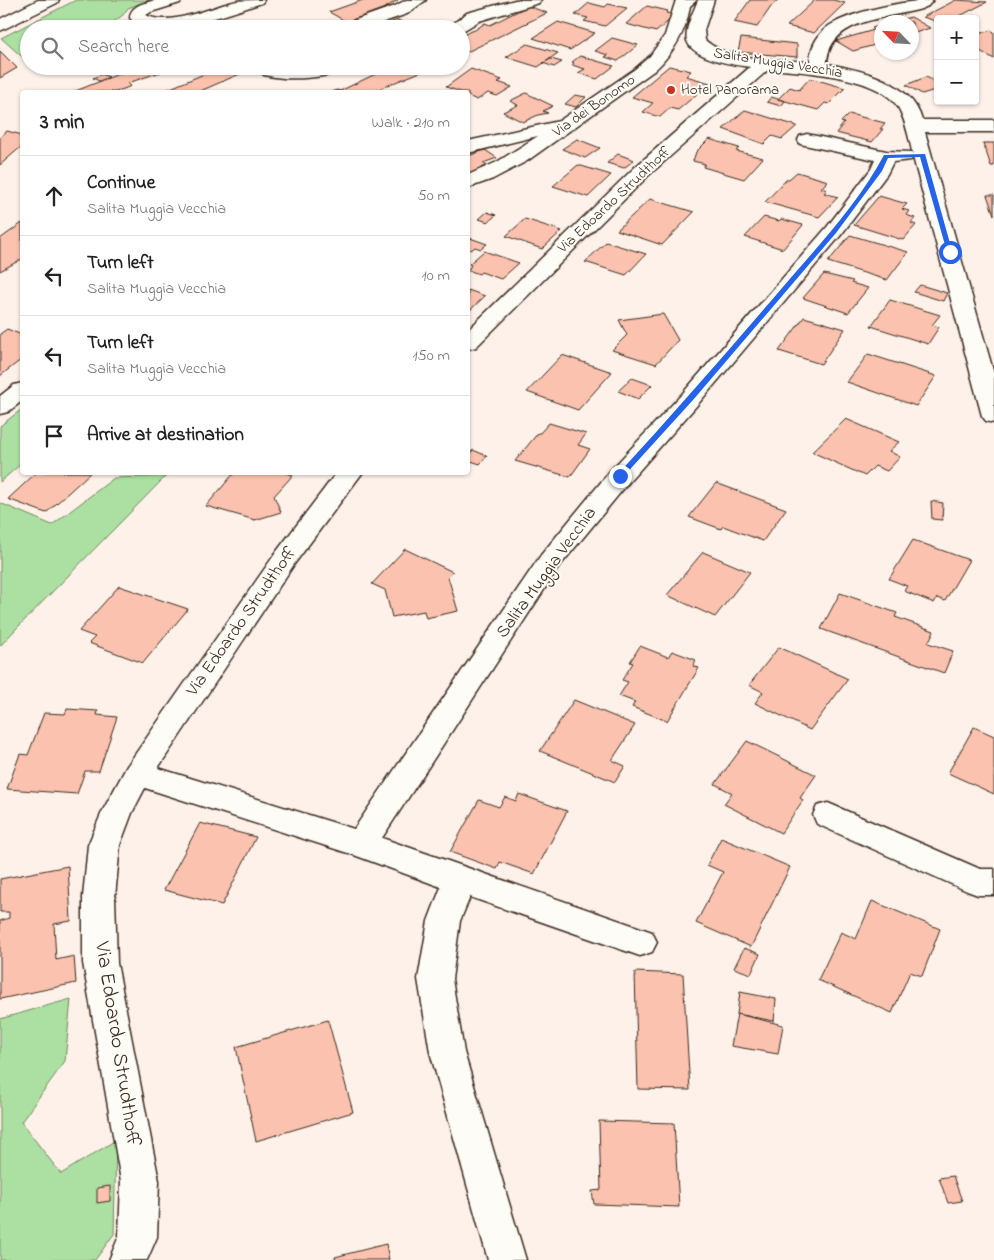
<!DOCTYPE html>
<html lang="en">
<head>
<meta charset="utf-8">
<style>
	:root { --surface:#fff; --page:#f6f6f6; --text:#222; --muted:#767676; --line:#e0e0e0 }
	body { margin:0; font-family:"Indie Flower",sans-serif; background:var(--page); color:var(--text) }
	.controls { position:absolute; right:15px; top:15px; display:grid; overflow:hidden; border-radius:5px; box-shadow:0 1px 4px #0004 }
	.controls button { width:45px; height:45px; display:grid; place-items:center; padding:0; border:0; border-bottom:1px solid var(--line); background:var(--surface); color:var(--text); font:25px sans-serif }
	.compass { position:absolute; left:874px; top:15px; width:45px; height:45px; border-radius:50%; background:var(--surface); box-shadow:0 1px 4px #0004; rotate:295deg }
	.stop { position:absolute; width:15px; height:15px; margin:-11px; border:4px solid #2563eb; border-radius:50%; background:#fff }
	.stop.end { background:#2563eb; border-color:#fff; box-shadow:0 1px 5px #0008 }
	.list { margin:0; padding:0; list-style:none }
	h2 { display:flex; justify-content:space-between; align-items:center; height:65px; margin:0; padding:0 20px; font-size:21px }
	h2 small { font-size:16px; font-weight:400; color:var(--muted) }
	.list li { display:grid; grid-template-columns:32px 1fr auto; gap:15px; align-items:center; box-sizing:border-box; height:80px; padding:0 20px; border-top:1px solid var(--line) }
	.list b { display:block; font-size:19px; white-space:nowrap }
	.list p { margin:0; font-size:16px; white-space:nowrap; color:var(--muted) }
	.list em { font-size:16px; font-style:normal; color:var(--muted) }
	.icon { flex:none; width:28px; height:28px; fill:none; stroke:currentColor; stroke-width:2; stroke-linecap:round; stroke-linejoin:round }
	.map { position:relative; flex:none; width:994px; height:1260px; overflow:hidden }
	.search { position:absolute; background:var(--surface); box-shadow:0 1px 4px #0004; left:20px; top:20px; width:450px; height:55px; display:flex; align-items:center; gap:12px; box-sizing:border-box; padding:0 18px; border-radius:28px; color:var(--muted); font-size:19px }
	.panel { position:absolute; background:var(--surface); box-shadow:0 1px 4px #0004; left:20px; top:90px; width:450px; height:385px; border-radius:5px }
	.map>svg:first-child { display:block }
	.green { fill:#abe0a2; stroke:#738560 }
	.building { fill:#fbc3af; stroke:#3b2a1e }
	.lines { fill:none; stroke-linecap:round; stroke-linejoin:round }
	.minor-casing { stroke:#3b2a1e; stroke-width:3 }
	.major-casing { stroke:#3b2a1e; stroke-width:3 }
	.minor { fill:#fdfcf7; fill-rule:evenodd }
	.major { fill:#fdfcf7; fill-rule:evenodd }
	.route { fill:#2563eb }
	.poi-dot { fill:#c8321e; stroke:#fdfcf7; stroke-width:2 }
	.labels { text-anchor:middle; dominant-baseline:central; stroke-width:4; stroke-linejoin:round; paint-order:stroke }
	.far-street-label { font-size:15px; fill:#3b2a1e; stroke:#fdfcf7 }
	.far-poi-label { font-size:15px; fill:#3b2a1e; stroke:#fdfcf7; text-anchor:start }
	.street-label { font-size:18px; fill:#3b2a1e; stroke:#fdfcf7 }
	.near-street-label { font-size:21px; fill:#3b2a1e; stroke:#fdfcf7 }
</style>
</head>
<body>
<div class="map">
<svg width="994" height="1260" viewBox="0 0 994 1260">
	<rect width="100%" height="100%" fill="#fdf1e9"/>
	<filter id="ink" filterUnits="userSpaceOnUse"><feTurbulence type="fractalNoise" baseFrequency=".02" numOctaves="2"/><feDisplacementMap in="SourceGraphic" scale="10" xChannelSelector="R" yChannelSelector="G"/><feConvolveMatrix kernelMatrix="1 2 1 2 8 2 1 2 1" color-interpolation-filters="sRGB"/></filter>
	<g filter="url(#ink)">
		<!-- green -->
		<path class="green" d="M76,0H149L128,8L123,15L104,29H29V63L1,38Z
			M22,409V463L0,482V426Z
			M166,476L13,632L0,646V503L52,525L114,478Z
			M71,999L65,1061L21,1122L61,1174L116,1140L114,1234L95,1260H0V1019Z"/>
		<!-- building -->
		<path class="building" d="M363,0H398L385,8L347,22L329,12Z
			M750,0H778L773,4L757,27L734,22Z
			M815,0H833L845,3L814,33L787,26Z
			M956,0L987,2L954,19H938V22L923,17Z
			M589,3L605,7L608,4L627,8L605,26L584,21L588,18L575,15Z
			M528,6L547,13L467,52L461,50V37L467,33H466L475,30L485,23L490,25Z
			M647,6L668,11L666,13L675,15L656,32L626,24Z
			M911,17L930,28L912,34V22H892Z
			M398,20L413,28L373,29Z
			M558,22L595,33L570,50L533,38Z
			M879,26L882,27V43L853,51L836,41L874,30L872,28Z
			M991,30L994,32V59L975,48V35Z
			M612,38L638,45L618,61L605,57L608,55L595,51Z
			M741,38L797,44V57L738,52Z
			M527,44L558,53L538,67L506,57Z
			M0,51L17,68L0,78Z
			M580,56L614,66L597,79L578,73L585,69L572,65L574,63L572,62Z
			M551,59L562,62L554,67L543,63Z
			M139,66H178L128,83L131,86L116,92H73Z
			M223,66H227L242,73L198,92H161Z
			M392,66H435L371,92H331L337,90L340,91Z
			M669,66L691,71L686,76L710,83L678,110L670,108L660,117L643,112L653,103L632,97Z
			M471,69L502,80L498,82L512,87L497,96L488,93L477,100L468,96V92H461L446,87Z
			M102,74L109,77L99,81L93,78Z
			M926,77L938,83V89L922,94L906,85Z
			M810,78L845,88L829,104L825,103L818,110L778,99L790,87L799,90Z
			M526,93L553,106L543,111L548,113L538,115L523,122L503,112L518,105L510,101Z
			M575,95L586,97L576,107L565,104Z
			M771,97L785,101L781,106L767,102Z
			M745,110L797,126L782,139L772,136L764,144L723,129Z
			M849,114L885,123L880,129H883L872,142L836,133L844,123L841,122Z
			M7,131L22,135V146L0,165V137Z
			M577,139L600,148L585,158L562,149Z
			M709,139L739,148L736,151L763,158L744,179L703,167L705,164L693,161L696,152Z
			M983,143H994V166H991Z
			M485,150L497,158L483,163L489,167L474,172L477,174L468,178V156Z
			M618,154L634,160L624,168L607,163Z
			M578,165L611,175L588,197L553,186Z
			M797,172L828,181L821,188L827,190L824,193L838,197L819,217L765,202L787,179H789Z
			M987,195H994V215Z
			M879,196L907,204L902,209L909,211L906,215L915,218L911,223L916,225L903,240L854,225Z
			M650,199L694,212L662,245L617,230Z
			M487,212L496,215L488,222L479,219Z
			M764,217L779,221L781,219L803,225L783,249L745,237Z
			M525,219L562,231L542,249L506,236Z
			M22,223V259L0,271V239Z
			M850,235L908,252L887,280L828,262Z
			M470,238L487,244L481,249L475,247L471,250L468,248V240Z
			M606,242L646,254L626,275L585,262Z
			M484,251L519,263L501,279L481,272L479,274L468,270L471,265L469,264Z
			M824,274L853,281L851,283L868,288L848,313L803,298Z
			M920,285L947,293L943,301L914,292Z
			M468,290L485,296L468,312Z
			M890,300L940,315L932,325L939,327L928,344L871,326Z
			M663,314L678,340L656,364L612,350L627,335L619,320Z
			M804,317L845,329L821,364L779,351Z
			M7,329L22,335V359L0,376V334Z
			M868,354L936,376L916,406L847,382Z
			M562,355L612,372L578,410L527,392Z
			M632,378L652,385L638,399L618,391Z
			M846,419L899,442L889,451L900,457L887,471L875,466L865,476L812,452Z
			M549,423L586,434L578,445L590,449L570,477L515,461L538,433H540Z
			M473,450L487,456L480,464L468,460V456Z
			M37,472H91L46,513L8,499Z
			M235,472H284L293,475L274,496L281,512L255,520L206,506Z
			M716,483L786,509L763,541L723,526L721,529L689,517Z
			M931,501L943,503L942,520L932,519Z
			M913,540L969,560L945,601L937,598L934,603L904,591L907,586L889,579Z
			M405,549L453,572L448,577L458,611L426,618L424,611L392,617L385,590L372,584Z
			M703,552L750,572L715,617L667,595Z
			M119,586L188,609L143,663L89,643L95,637L79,631Z
			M840,593L897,613L895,617L934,631L928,643L953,651L944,673L821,629Z
			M640,646L668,657L672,651L696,660L693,666L699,668L667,721L632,707L635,702L619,696L628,682L622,680L633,663L630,662Z
			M779,647L848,679L810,730L755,703L763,692L749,685Z
			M574,700L635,725L612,760L625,766L615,782L540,751Z
			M67,709L98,711L97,715L117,717L99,771H85L77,794L7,789L20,754L28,755L44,713L65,714Z
			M974,727L994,736V794L948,773Z
			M747,741L816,775L800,798L803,800L781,833L724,804L732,793L715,784Z
			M519,794L567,811L534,874L500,862L497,869L450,852L479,800L499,807L505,797L516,801Z
			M200,823L256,837L222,905L164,890Z
			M721,838L790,867L751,947L696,923L723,872L707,865Z
			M68,866L71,921L54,924L56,960L74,956L76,983L0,999V921L9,918V912H0V879Z
			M872,901L940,929L922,976L910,972L892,1013L818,980L841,932L856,939Z
			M744,948L760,954L751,974L734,968Z
			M635,972L683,974L690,1090L638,1089Z
			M740,992L776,999L774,1021L737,1014Z
			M737,1014L783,1025L778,1054L731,1046Z
			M328,1020L353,1112L256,1141L236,1047Z
			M599,1121L674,1123L679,1207L594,1204L592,1191L601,1190Z
			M953,1176L962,1201L948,1203L939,1178Z
			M110,1186V1201L97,1203V1188Z
			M386,1244L389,1260H336L335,1257Z"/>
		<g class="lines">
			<!-- minor casing -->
			<g class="minor-casing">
				<path id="minor" d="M156,0H182L180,3L151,12L146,15C168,28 214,6 237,1C245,0 256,0 264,0L262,3C236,11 148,45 130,18C130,5 145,3 156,0Z
					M406,0H426L407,14L364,29H339L341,25L395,6Z
					M515,0H541L539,3L479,21L461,32V29H446L467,13Z
					M676,0H697L690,6C686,32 674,52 655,70L527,161L493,179L468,188V175L497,162L538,136L468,153V141L559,121L635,69L650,56L665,35Z
					M698,0H714L704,30L705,40C729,62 778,59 810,62C810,49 816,37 826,28C847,12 907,0 933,0L928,6L921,9C888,19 828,18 827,64C862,70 911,81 922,120H994V132H925L994,374V423L986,421L982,416L913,157L911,160L893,162L887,174L841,235L698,404L629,482L559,567L382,838L652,932L657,942L652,952L640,956L470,897L460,921L452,979L464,1052L526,1260H488L430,1052L418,979L428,921L441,887L354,855L145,788L132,813L120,845L115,897L117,963L159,1181L157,1237L147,1260H109L119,1236L121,1181L83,963V897L88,845L102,812L127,766L277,551L337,472H363L295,563L158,768L354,829L541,555L611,470L682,394L827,227L871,169L875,160L800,144L798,140L800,136L807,134L886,151L911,152L913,155C909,139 906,121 898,107C877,75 803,72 769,69L648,176L476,347L468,349V330L634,168L750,67C735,65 693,59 687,41C684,29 694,11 698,0Z
					M257,66L299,68L355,66L352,70C323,77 293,82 264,75Z
					M22,383V401L8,412L0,414V396L14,385Z
					M828,803L980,869H994V895H978L967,891L817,824L813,815L817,806Z"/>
			</g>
			<!-- major casing -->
			<g class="major-casing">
				<path id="major" d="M38,0H59L57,3L0,31V19Z"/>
			</g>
			<!-- minor -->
			<use href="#minor" class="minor"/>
			<!-- major -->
			<use href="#major" class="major"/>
		</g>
	</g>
	<!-- route -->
	<path class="route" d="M925,154L953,254L947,252L920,157L888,158L882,171L836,233L693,400L623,477H618V474C674,413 728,351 782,288C818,246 858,204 884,155Z"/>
	<!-- markers -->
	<circle class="poi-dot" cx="671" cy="90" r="5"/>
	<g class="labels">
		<!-- far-street labels -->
		<g class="far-street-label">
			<text transform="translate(778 63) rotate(9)">Salita Muggia Vecchia</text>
			<text transform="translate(594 106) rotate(-35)">Via dei Bonomo</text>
			<text transform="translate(614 200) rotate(-43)">Via Edoardo Strudthoff</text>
		</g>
		<!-- far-poi labels -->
		<g class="far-poi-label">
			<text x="681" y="90">Hotel Panorama</text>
		</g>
		<!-- street labels -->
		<g class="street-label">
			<text transform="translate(547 573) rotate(-54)">Salita Muggia Vecchia</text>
			<text transform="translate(242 622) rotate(-55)">Via Edoardo Strudthoff</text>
		</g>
		<!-- near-street labels -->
		<g class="near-street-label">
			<text transform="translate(117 1044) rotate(81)">Via Edoardo Strudthoff</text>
		</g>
	</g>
</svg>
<div class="controls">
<button>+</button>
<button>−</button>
</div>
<svg class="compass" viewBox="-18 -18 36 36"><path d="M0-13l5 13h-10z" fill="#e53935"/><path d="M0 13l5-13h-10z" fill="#767676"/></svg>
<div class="stop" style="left:950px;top:252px"></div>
<div class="stop end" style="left:620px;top:476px"></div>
<div class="search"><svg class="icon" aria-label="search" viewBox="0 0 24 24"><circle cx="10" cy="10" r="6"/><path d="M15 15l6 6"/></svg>Search here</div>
<section class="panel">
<h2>3 min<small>Walk · 210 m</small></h2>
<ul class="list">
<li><svg class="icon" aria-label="ahead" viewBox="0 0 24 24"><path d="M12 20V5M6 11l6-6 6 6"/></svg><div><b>Continue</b><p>Salita Muggia Vecchia</p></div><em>50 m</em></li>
<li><svg class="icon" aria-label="left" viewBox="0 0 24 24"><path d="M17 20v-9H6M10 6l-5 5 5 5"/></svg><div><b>Turn left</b><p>Salita Muggia Vecchia</p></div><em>10 m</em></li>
<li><svg class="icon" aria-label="left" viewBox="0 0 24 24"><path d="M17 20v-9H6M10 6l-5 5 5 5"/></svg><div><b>Turn left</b><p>Salita Muggia Vecchia</p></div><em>150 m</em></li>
<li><svg class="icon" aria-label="arrive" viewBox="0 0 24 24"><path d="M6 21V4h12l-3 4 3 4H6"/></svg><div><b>Arrive at destination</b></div></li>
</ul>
</section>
</div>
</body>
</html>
